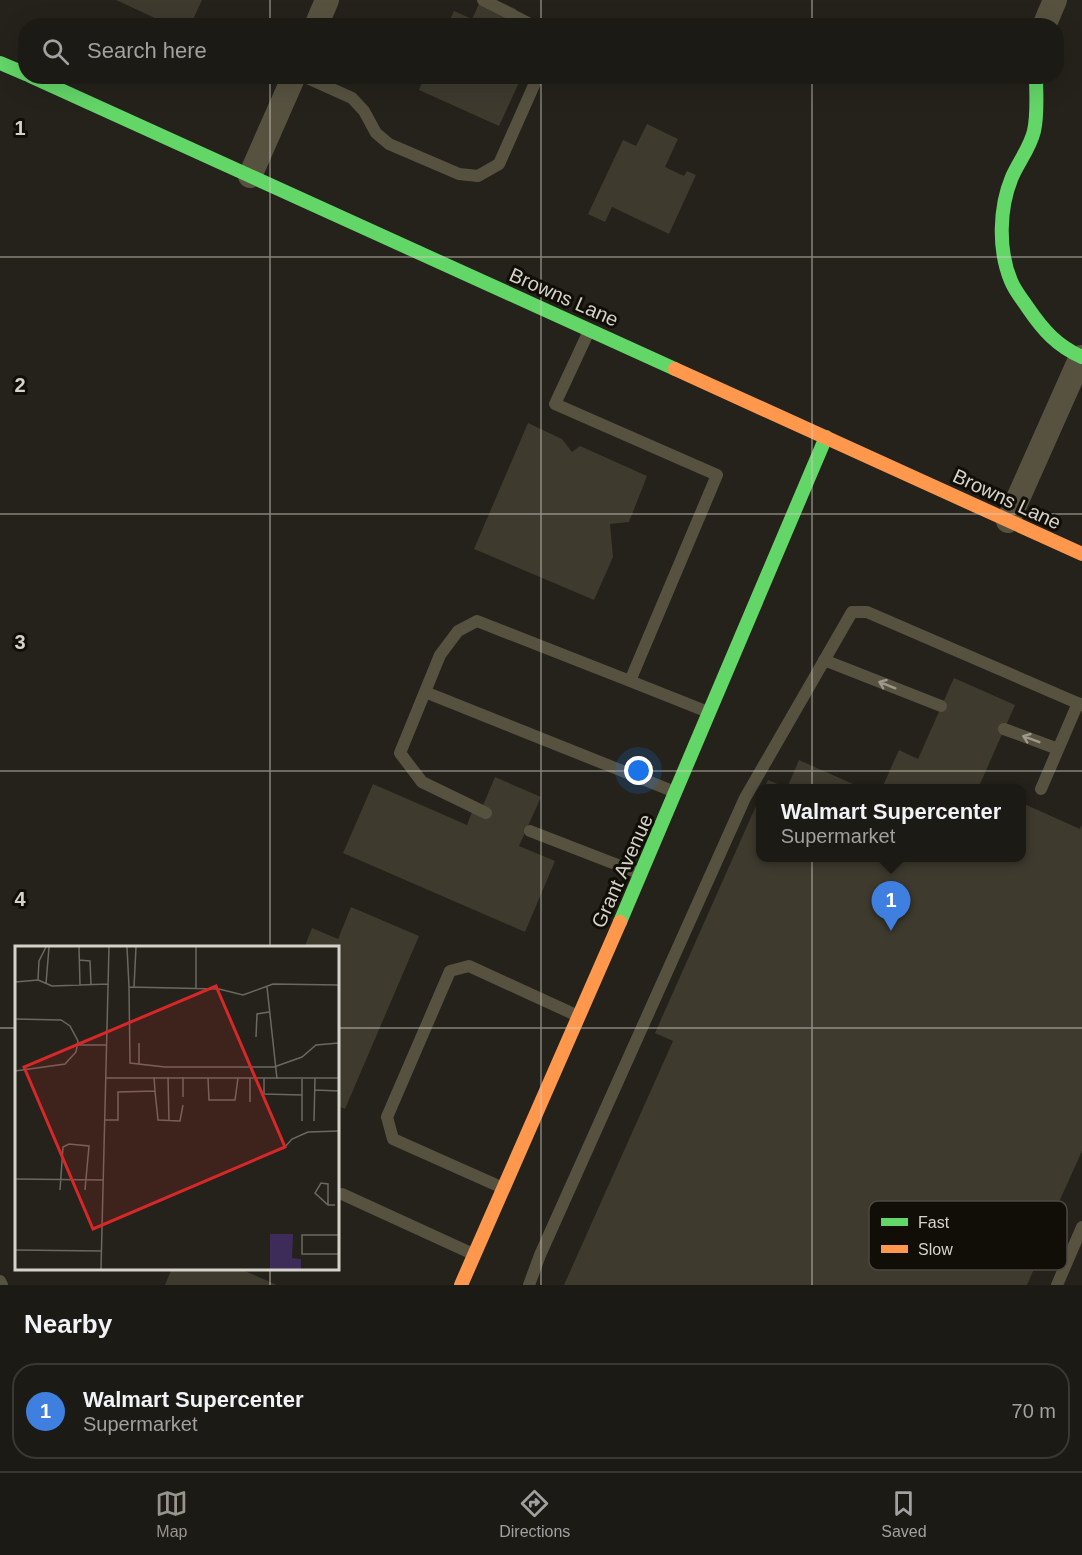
<!DOCTYPE html>
<html lang="en">
<head>
<meta charset="utf-8">
<style>
	:root { --surface:#1b1a14; --page:#24231d; --text:#f1f3f6; --muted:#a0a1a0; --line:#393834; --accent:#97948c }
	body { margin:0; font-family:Arial,sans-serif; background:var(--page); color:var(--text) }
	.you { position:absolute; left:639px; top:771px; width:21px; height:21px; margin:-15px; border:4px solid #fff; border-radius:50%; background:#1a73e8; box-shadow:0 0 0 9px #1a73e833 }
	.badge { display:grid; place-items:center; width:39px; height:39px; border-radius:50%; background:var(--accent); color:#fff; font-size:20px; font-weight:700 }
	.pin { position:absolute; translate:-50% -50px; filter:drop-shadow(0 2px 3px #0008) }
	.pin::after { content:''; position:absolute; top:32px; width:21px; height:18px; background:inherit; clip-path:polygon(0 0,100% 0,50% 100%) }
	.popup { position:absolute; left:756px; top:784px; width:270px; height:78px; box-sizing:border-box; display:grid; place-content:center; border-radius:12px; background:var(--surface); filter:drop-shadow(0 2px 4px #0005); font-size:20px; white-space:nowrap; color:var(--muted) }
	.popup b { font-size:22px; color:var(--text) }
	.popup::after { content:''; position:absolute; left:50%; top:100%; margin-left:-12px; border:12px solid transparent; border-top-color:var(--surface) }
	.list { margin:0; padding:0; list-style:none }
	h2 { display:flex; justify-content:space-between; align-items:center; height:78px; margin:0; padding:0 24px; font-size:26px }
	h2 small { font-size:20px; font-weight:400; color:var(--muted) }
	.list li { display:grid; grid-template-columns:39px 1fr auto; gap:18px; align-items:center; box-sizing:border-box; height:96px; margin:0 12px 12px; padding:0 12px; border:2px solid var(--line); border-radius:24px }
	.list b { display:block; font-size:22px; white-space:nowrap }
	.list p { margin:0; font-size:20px; white-space:nowrap; color:var(--muted) }
	.list em { font-size:20px; font-style:normal; color:var(--muted) }
	.icon { flex:none; width:33px; height:33px; fill:none; stroke:currentColor; stroke-width:2; stroke-linecap:round; stroke-linejoin:round }
	.map { position:relative; flex:none; width:1082px; height:1285px; overflow:hidden }
	.search { position:absolute; background:var(--surface); box-shadow:0 6px 24px #0002; left:18px; right:18px; top:18px; height:66px; display:flex; align-items:center; gap:15px; box-sizing:border-box; padding:0 21px; border-radius:24px; color:var(--muted); font-size:22px }
	.sheet { height:186px; background:var(--surface) }
	nav { display:flex; justify-content:space-around; align-items:center; box-sizing:border-box; height:84px; border-top:2px solid var(--line); background:var(--surface); font-size:16px; color:var(--muted) }
	nav a { display:grid; justify-items:center; gap:3px }
	nav .on { color:var(--accent) }
	.map>svg:first-child { display:block }
	.building { fill:#3e3a2e }
	.lines { fill:none; stroke-linecap:round; stroke-linejoin:round }
	.lane { stroke:#575240; stroke-width:12 }
	.street { stroke:#575240; stroke-width:24 }
	.fast { stroke:#63d668; stroke-width:14 }
	.slow { stroke:#ff974d; stroke-width:14 }
	.oneway { stroke:#9c988b }
	.grid { fill:none; stroke:#d5d2c9; stroke-width:1.5; stroke-opacity:0.55 }
	.labels { text-anchor:middle; dominant-baseline:central; stroke-width:6; stroke-linejoin:round; paint-order:stroke }
	.street-label { font-size:20px; fill:#d5d2c9; stroke:#100e07 }
	.inset-road { fill:none; stroke:#6b6860; stroke-width:1.5 }
	.view { fill:#d62828; fill-opacity:0.15; stroke:#d62828; stroke-width:3 }
	.inset-edge { fill:none; stroke:#d5d2c9; stroke-width:3 }
	.key { fill:#100e07; stroke:#4b4941; stroke-width:1.5 }
	.key-label { font-size:16px; fill:#d5d2c9 }
	.grid-label { font-size:20px; text-anchor:middle; font-weight:bold; fill:#d5d2c9; stroke:#100e07; stroke-width:6; stroke-linejoin:round; paint-order:stroke }
</style>
</head>
<body>
<div class="map">
<svg width="1082" height="1285" viewBox="0 0 1082 1285">
	<rect width="100%" height="100%" fill="#24221a"/>
	<!-- building -->
	<path class="building" d="M116,0H202L190,26H172Z
		M481,0H496L516,9L508,26H447L454,11L472,19Z
		M424,76H522L499,126L419,90Z
		M647,124L678,139L665,167L684,176L687,171L696,175L669,234L612,207L605,222L588,214L623,140L636,146Z
		M528,423L562,439L572,452L580,446L647,476L629,522L610,524L613,557L594,600L474,549Z
		M954,678L1015,705L980,784L990,788H882L899,750L918,759Z
		M799,760L862,788H787Z
		M495,777L541,797L519,846L555,861L525,932L343,853L373,784L467,825L474,807L481,810Z
		M768,780L787,788H764Z
		M760,797V858H1022V803L1080,829L1082,825V1151L1041,1242L1043,1248L1027,1285H564L673,1041L655,1033Z
		M351,907L419,936L345,1109L338,1106V948H304L312,928L338,939Z
		M172,1268H238L277,1285H165Z"/>
	<g class="lines">
		<!-- lane -->
		<path class="lane" d="M483,0L534,26
			M303,76L352,98L364,111L376,133L389,144L459,174L478,176L499,164L538,76
			M589,331L555,404L717,475L630,681L708,712
			M824,660L941,706
			M425,692L675,792
			M1004,729L1058,749
			M1041,789L1078,703
			M486,813L422,782L400,753L440,655L458,631L477,621L630,681
			M530,831L641,874
			M503,1188L393,1139L387,1117L450,971L469,966L578,1016
			M342,1194L473,1254
			M0,1281L2,1285
			M529,1285L540,1255L745,798L852,612H867L1082,705
			M1057,1285L1082,1227"/>
		<!-- street -->
		<path class="street" d="M316,26L327,0
			M1044,26L1055,0
			M250,176L294,76
			M1008,521L1081,357"/>
		<!-- fast -->
		<path class="fast" d="M0,63L26,74
			M30,76L675,369
			M1036,76C1036,94 1038,113 1034,131C1030,148 1019,161 1012,177C999,208 998,250 1011,281C1015,291 1022,299 1028,308C1043,330 1057,346 1082,357
			M620,922L826,437"/>
		<!-- slow -->
		<path class="slow" d="M675,369L1082,554
			M461,1285L620,922"/>
	</g>
	<!-- one-way arrows -->
	<defs><path id="oneway-shaft" d="M-6 0H5M1.5-3L5.5 0L1.5 3" fill="none" stroke-width="1.6" stroke-linecap="round" stroke-linejoin="round" transform="scale(1.5)"/></defs>
	<g class="oneway">
		<use href="#oneway-shaft" transform="translate(887 685) rotate(-158)"/>
		<use href="#oneway-shaft" transform="translate(1031 739) rotate(-159)"/>
	</g>
	<!-- grid -->
	<path class="grid" d="M270,0V26M541,0V26M812,0V26M270,76V948M541,76V1285M812,76V1285M0,257H1082M0,514H1082M0,771H1082M0,1028H16M338,1028H1082M270,1268V1285"/>
	<g class="labels">
		<!-- street labels -->
		<g class="street-label">
			<text transform="translate(564 297) rotate(24)">Browns Lane</text>
			<text transform="translate(1007 499) rotate(25)">Browns Lane</text>
			<text transform="translate(622 871) rotate(-66)">Grant Avenue</text>
		</g>
	</g>
	<!-- overview -->
	<g transform="translate(15 946)">
		<rect width="324" height="324" fill="#24221a"/>
		<path d="M255,288H278L277,312L286,313V323H255Z" fill="#3d2c59"/>
		<path class="inset-road" d="M31,1L24,15L23,34L37,40L93,38M64,1L65,39M112,1L114,41L204,43L228,49L258,38L324,39M64,14L75,15L76,38M0,36L23,34M31,38L34,1M114,41L115,117L150,121H259L287,111L301,99L324,97M119,41L121,1M252,41L262,133M181,43V1M0,73L46,74L55,80L63,95L61,106L50,118L0,125M241,91L242,68L254,66M124,97V118M63,99H92M153,131L154,175M168,131V151M91,132H324M193,132L194,154H220L223,132M249,132V148L287,149V133M300,144L324,145M140,145L143,174L165,175L168,159M287,149V175M235,156V132M90,174H103V146L140,145L139,131M299,175L300,132M268,203L277,193L293,186L324,185M0,233L88,234M45,244L48,201L54,198L74,200L70,244M313,259V238L306,237L300,247L313,259H320M324,289H287V308H324M0,304L87,305M86,323L94,1"/>
		<path class="view" d="M201,40L270,201L78,283L9,121Z"/>
		<rect width="324" height="324" class="inset-edge"/>
	</g>
	<!-- legend -->
	<rect x="869" y="1201" width="198" height="69" rx="9" class="key"/>
	<rect x="881" y="1218" width="27" height="8" fill="#63d668"/>
	<rect x="881" y="1245" width="27" height="8" fill="#ff974d"/>
	<g class="key-label">
		<text x="918" y="1228">Fast</text>
		<text x="918" y="1255">Slow</text>
	</g>
	<g class="grid-label">
		<text x="20" y="135">1</text>
		<text x="20" y="392">2</text>
		<text x="20" y="649">3</text>
		<text x="20" y="906">4</text>
	</g>
</svg>
<div class="you"></div>
<div class="pin badge" style="left:891px;top:931px;background:#3f7fe0">1</div>
<div class="popup"><b>Walmart Supercenter</b>Supermarket</div>
<div class="search"><svg class="icon" aria-label="search" viewBox="0 0 24 24"><circle cx="10" cy="10" r="6"/><path d="M15 15l6 6"/></svg>Search here</div>
</div>
<section class="sheet">
<h2>Nearby<small></small></h2>
<ul class="list">
<li><span class="badge" style="background:#3f7fe0">1</span><div><b>Walmart Supercenter</b><p>Supermarket</p></div><em>70 m</em></li>
</ul>
</section>
<nav>
<a class="on"><svg class="icon" aria-label="map" viewBox="0 0 24 24"><path d="M3 6l6-2 6 2 6-2v14l-6 2-6-2-6 2zM9 4v14M15 6v14"/></svg>Map</a>
<a><svg class="icon" aria-label="directions" viewBox="0 0 24 24"><path d="M12 3l9 9-9 9-9-9zM9 14v-3h6M13 9l2 2-2 2"/></svg>Directions</a>
<a><svg class="icon" aria-label="saved" viewBox="0 0 24 24"><path d="M7 4h10v16l-5-4-5 4z"/></svg>Saved</a>
</nav>
</body>
</html>
